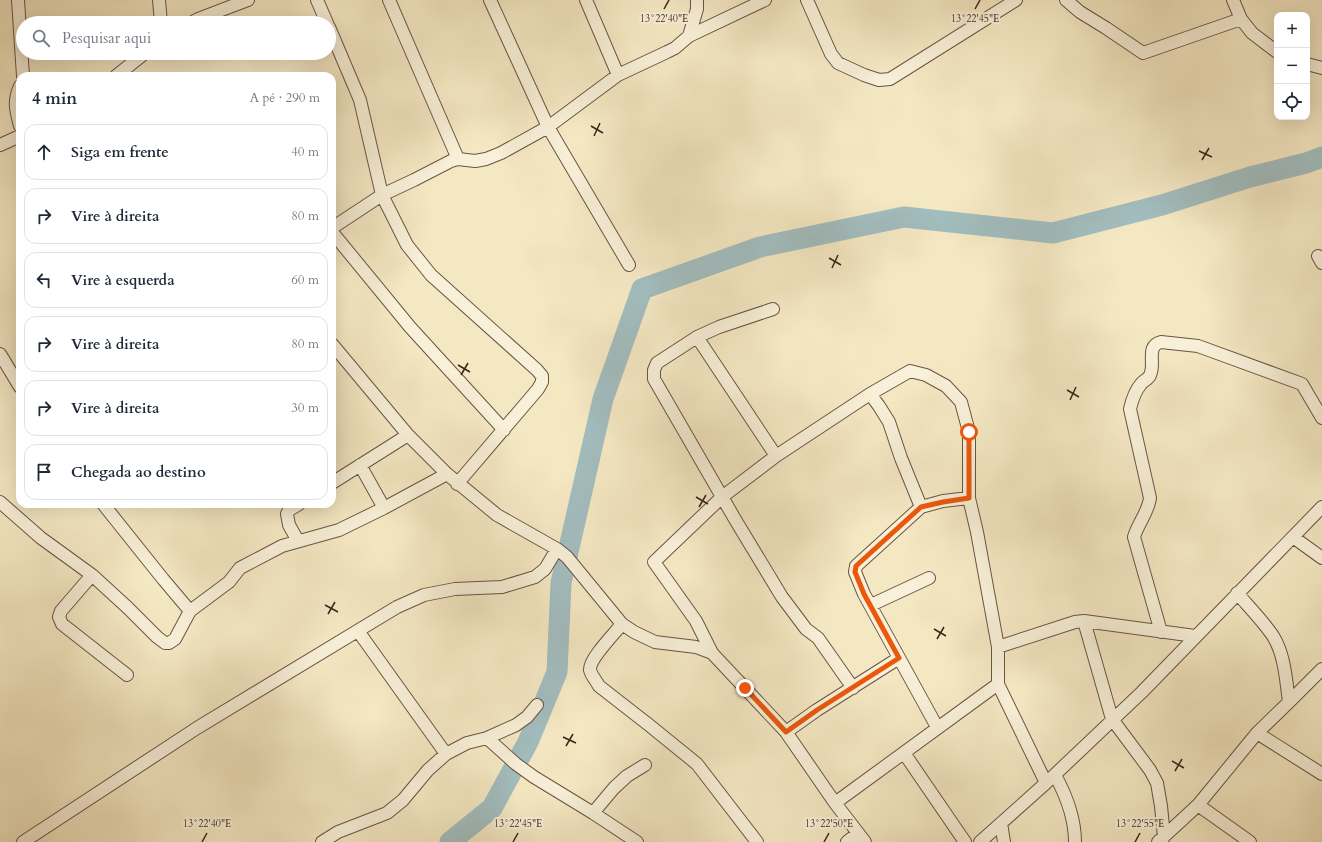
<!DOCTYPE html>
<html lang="pt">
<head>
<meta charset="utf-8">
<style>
	:root { --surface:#fff; --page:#f2f2f3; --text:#1f2937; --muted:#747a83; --line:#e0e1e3 }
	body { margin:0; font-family:Cardo,serif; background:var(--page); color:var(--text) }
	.controls { position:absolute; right:12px; top:12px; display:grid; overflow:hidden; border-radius:8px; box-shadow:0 4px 16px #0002 }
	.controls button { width:36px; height:36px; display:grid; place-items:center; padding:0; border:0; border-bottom:1px solid var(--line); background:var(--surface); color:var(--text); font:20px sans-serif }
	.stop { position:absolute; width:12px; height:12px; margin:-9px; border:3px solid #ea580c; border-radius:50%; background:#fff }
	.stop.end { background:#ea580c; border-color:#fff; box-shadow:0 1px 4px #0008 }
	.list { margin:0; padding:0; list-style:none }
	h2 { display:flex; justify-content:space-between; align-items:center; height:52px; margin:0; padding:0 16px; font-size:17px }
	h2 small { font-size:13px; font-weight:400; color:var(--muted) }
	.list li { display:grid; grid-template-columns:26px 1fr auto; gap:12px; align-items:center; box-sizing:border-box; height:56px; margin:0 8px 8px; padding:0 8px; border:1px solid var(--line); border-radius:12px }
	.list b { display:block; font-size:15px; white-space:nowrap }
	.list em { font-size:13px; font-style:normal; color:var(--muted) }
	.icon { flex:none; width:22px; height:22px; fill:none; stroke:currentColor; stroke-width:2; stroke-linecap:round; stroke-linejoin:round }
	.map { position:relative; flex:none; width:1322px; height:842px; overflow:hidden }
	.search { position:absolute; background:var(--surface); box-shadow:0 4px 16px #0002; left:16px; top:16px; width:320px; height:44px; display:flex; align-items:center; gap:10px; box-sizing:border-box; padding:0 14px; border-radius:22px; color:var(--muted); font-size:15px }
	.panel { position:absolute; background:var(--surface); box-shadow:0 4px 16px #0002; left:16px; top:72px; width:320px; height:436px; border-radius:12px }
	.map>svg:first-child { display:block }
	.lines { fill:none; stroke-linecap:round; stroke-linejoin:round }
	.river { stroke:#a2bdbf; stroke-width:21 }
	.street-casing { stroke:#6a5444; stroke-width:14 }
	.street { stroke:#f8f0d8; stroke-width:12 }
	.route { stroke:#ea580c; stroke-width:5 }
	.ticks { fill:none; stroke:#3c2219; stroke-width:1.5 }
	.ticks-label { font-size:10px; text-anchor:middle; fill:#3c2219; stroke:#f8f0d8; stroke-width:4; stroke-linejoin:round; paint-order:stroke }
</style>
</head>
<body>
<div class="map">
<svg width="1322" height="842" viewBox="0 0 1322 842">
	<rect width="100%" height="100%" fill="#f4e8c3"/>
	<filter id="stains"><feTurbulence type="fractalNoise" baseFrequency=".005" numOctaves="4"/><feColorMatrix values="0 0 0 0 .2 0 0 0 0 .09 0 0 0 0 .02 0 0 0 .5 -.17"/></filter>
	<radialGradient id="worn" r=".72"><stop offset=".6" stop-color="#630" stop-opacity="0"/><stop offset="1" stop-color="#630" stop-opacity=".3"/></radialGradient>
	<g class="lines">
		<!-- river -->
		<path class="river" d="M450,842L492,808L528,742L557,672L561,583L603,399L642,289L760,247L904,217L1053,233L1162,205L1250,177L1306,163L1322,157"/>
		<!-- street casing -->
		<g class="street-casing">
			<path id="street" d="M18,0L23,76
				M159,0L161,23
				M317,0L327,23
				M389,0L458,159
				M490,0L548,127L629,265
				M586,0L618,75
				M807,0L831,54L838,63L864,75L879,80L890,79L1016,0
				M1066,0L1080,12L1106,28L1143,53L1241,19
				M1233,0L1241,19L1252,33L1277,52
				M191,23L198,19L248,0
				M329,27L360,100L382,195L407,245L431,275L537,370L542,376V382L538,389L457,484
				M689,36L697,9V0
				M1307,64L1322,68
				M116,76L145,53
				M20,86C13,102 16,110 20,126
				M0,145L20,136
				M332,228L382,195L414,180L451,161L458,159L475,161L486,159L501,153L548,127L618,75L667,52L675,48L689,36L765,0
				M332,232L410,327L504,430
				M1318,256L1322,263
				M773,309L719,327L697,337L657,363L654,370V379L736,521L782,597L806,629L818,638L853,688
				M697,337L776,456
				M332,344L408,435L447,474L497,515L557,549L567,557L622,624L634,632L655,642L696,647L712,653L786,732L835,803L865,842
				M0,354L20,387
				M870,394L879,406L889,422L901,458L921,507
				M360,465L384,508
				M332,483L408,435
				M0,502L41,538L92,575L128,608L157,637L165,643H169L175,639L190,611L229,582L240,568L282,546L339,530L384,508L447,474
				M103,504L163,579L190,611
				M1293,537L1322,558
				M298,541L289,525L287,514L289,510L299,504
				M92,575L61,611L59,617L62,624L127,675
				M871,605L929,578
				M1084,621L1112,719L1150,770L1157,783L1161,806L1164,837
				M622,624C615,633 589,659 590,670C591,675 597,682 599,686L649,725L697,764L757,842
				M358,631L446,754
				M1161,632L1134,537C1138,523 1148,513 1150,498L1130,409C1132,400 1135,391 1141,384C1144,380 1149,379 1150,375C1156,364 1145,346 1161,342L1198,346L1302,384L1322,418
				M998,647L1075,622L1084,621L1195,636
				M712,653L696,621L654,562L722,497L776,456L870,394L910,371L926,375L946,386L961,402L969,432V498L977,532L998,647V684L1046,783
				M1289,702L1322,669
				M937,727L864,594L855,572L856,566L921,507L943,501L969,498
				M786,732L817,710L899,658
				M1257,733L1322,774
				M487,738L516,764L534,777L593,813L637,842
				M904,753L965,842
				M1055,775C1066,795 1075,818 1075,842
				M835,803L998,684
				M1198,805L1250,842
				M593,813L614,788L627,776L645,765
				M1001,823L1004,842
				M23,842L197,728L397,607L424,595L455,589L502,587L535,577L545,569L557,549
				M322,842L338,832L387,813L403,800L428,770L446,754L467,743L487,738L516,725L527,717L537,705
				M847,842L857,834
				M980,842L1046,783L1142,692L1322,507
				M1158,842L1198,805L1257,733L1289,702C1286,681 1285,655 1273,636C1263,621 1249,607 1237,593"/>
		</g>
		<!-- street -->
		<use href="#street" class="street"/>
	</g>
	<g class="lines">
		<!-- route -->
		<path class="route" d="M745,688L786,732L817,710L899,658L864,594L855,572L856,566L921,507L943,502L969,498V432"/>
	</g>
	<!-- ticks -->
	<path class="ticks" d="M664,9L669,0M975,9L980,0M591,126L603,133M594,136L600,123M1199,151L1212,157M1202,160L1209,148M829,258L841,265M832,268L838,255M458,365L470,372M461,375L468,363M1067,390L1079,397M1070,400L1076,387M696,497L708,504M699,507L706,495M325,605L338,612M328,614L335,602M934,629L946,636M937,639L944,627M563,737L576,743M566,746L573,734M1172,761L1184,768M1175,771L1182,759M202,842L207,833M513,842L518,833M824,842L829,833M1135,842L1140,833"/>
	<g class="ticks-label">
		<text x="664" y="22">13°22'40"E</text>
		<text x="975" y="22">13°22'45"E</text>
		<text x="207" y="827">13°22'40"E</text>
		<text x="518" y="827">13°22'45"E</text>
		<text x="829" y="827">13°22'50"E</text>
		<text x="1140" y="827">13°22'55"E</text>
	</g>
	<rect width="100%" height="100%" filter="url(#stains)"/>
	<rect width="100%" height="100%" fill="url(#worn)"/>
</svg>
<div class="controls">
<button>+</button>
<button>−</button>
<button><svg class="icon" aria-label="locate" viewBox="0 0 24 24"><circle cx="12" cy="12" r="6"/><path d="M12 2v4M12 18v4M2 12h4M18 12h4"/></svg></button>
</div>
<div class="stop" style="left:969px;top:432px"></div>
<div class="stop end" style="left:745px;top:688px"></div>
<div class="search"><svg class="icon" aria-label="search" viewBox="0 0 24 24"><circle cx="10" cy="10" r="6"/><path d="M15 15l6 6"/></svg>Pesquisar aqui</div>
<section class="panel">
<h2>4 min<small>A pé · 290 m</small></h2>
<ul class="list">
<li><svg class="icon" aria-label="ahead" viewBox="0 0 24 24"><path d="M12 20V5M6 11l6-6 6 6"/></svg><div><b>Siga em frente</b></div><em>40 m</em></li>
<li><svg class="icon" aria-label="right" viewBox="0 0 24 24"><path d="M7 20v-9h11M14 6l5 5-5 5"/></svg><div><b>Vire à direita</b></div><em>80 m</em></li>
<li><svg class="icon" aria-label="left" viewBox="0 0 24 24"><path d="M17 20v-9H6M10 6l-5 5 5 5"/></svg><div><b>Vire à esquerda</b></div><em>60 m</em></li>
<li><svg class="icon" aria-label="right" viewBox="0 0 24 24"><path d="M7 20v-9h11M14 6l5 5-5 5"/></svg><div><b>Vire à direita</b></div><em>80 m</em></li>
<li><svg class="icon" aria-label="right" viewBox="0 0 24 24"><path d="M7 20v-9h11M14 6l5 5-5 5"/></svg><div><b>Vire à direita</b></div><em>30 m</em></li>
<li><svg class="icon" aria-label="arrive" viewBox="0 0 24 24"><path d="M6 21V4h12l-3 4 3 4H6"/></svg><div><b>Chegada ao destino</b></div></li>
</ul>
</section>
</div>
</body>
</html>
